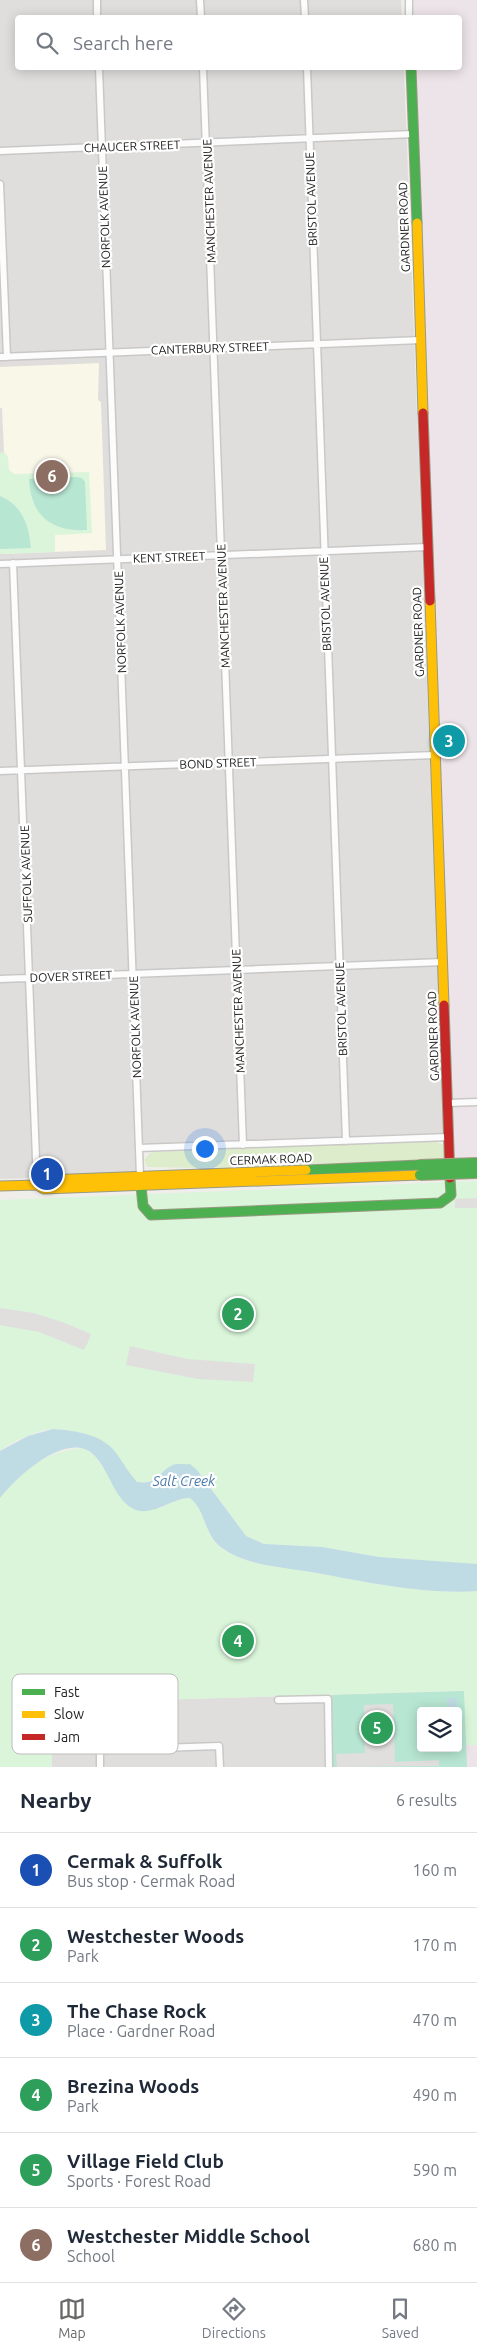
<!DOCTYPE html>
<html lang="en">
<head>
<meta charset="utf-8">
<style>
	:root { --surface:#fff; --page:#f2f2f3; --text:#1f2937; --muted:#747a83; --line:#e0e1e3; --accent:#6a6968 }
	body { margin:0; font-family:Ubuntu,sans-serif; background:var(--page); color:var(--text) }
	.controls { position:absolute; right:15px; bottom:15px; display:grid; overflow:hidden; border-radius:5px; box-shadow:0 2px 12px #0003 }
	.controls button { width:45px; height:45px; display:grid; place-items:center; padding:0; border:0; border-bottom:1px solid var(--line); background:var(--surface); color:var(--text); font:25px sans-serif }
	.you { position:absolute; left:204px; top:1148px; width:18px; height:18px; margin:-12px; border:4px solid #fff; border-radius:50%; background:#1a73e8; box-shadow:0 0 0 8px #1a73e833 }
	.badge { display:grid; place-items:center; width:32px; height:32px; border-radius:50%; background:var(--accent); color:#fff; font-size:16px; font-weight:700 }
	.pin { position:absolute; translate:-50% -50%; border:2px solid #fff; box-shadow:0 1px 5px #0006 }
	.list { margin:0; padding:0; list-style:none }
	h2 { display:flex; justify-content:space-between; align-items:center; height:65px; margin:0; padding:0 20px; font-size:21px }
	h2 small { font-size:16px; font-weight:400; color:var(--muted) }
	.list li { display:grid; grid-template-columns:32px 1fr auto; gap:15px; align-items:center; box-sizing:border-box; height:75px; padding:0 20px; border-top:1px solid var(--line) }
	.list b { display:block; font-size:19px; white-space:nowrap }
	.list p { margin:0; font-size:16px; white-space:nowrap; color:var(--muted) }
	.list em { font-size:16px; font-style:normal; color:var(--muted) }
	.icon { flex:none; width:28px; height:28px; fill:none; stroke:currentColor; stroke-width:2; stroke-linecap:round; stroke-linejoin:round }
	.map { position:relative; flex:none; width:477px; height:1767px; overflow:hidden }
	.search { position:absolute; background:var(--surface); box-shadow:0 2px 12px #0003; left:15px; right:15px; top:15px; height:55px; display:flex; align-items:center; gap:12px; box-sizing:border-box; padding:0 18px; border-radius:5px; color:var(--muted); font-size:19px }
	.sheet { height:515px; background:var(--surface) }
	nav { display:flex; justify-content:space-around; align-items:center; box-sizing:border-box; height:70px; border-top:1px solid var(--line); background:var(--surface); font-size:14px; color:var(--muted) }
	nav a { display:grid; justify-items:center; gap:2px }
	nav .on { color:var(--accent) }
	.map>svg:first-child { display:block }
	.residential { fill:#dfdedc; fill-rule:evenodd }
	.industrial { fill:#ede4e9 }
	.education { fill:#f8f7e8 }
	.grass { fill:#ddeccb }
	.park { fill:#daf5da }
	.pitch { fill:#b7e6d2; fill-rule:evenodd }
	.parking { fill:#e0dfde }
	.water { fill:#bfdbe3 }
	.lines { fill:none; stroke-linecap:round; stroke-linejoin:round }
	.street-casing { stroke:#c9c8c7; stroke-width:9 }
	.fast-casing { stroke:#999a82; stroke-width:11 }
	.slow-casing { stroke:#999a82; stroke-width:11 }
	.jam-casing { stroke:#999a82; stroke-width:11 }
	.street { stroke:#fdfcfc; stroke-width:6 }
	.fast { stroke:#4caf50; stroke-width:9 }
	.slow { stroke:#ffc107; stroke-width:9 }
	.jam { stroke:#c62828; stroke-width:9 }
	.fast-bridge-casing { stroke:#a79c86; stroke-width:12; stroke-linecap:butt }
	.fast-bridge { stroke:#4caf50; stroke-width:10 }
	.labels { text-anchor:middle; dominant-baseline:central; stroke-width:4.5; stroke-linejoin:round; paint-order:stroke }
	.street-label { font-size:12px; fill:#222; stroke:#fff }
	.water-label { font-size:14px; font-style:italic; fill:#4a7aab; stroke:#fff }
	.key { fill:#fff; stroke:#bdbdbd; stroke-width:1 }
	.key-label { font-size:14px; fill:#222 }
</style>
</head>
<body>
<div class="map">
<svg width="477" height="1767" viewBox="0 0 477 1767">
	<rect width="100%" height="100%" fill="#f0eeeb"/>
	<!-- residential -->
	<path class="residential" d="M0,0H401L402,18H18V68H404L444,1133L136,1144L137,1175L0,1179Z
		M463,1691L467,1767H52L50,1703ZM421,1711H458V1748H421Z"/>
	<!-- industrial -->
	<path class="industrial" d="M414,0H477V1158L454,1159L416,68H460V18L414,17Z
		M466,1745H477V1767H467Z"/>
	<!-- education -->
	<path class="education" d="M99,363L98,400L101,402L106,550L0,554V367Z"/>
	<!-- grass -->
	<path class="grass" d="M435,1141L443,1145L445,1159L198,1168L147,1167L144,1160L150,1153L155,1152Z"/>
	<!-- park -->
	<path class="park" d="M4,452L8,457L9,470L14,474L89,472L92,533L55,535V552L0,554V453Z
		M477,1181V1564L379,1557L322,1547L264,1544L246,1536L197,1470L173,1465C161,1476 154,1484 137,1482C128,1472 116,1449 105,1443C100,1440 59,1429 53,1429C40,1429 10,1442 0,1451V1200Z
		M85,1448L95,1456L106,1472L160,1508L169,1502L190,1498C206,1510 204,1536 221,1548C249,1567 286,1567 317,1573C365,1582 428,1595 477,1591V1745H466L463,1691L50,1703L52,1767H0V1498C22,1469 48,1450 85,1448Z"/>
	<!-- pitch -->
	<path class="pitch" d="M76,477L82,478L85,482L87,530C50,532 31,515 29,479Z
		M0,496C22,505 29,525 31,548L0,549Z
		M464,1691L467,1767H333L332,1695ZM421,1711H458V1748H421Z"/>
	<!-- parking -->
	<path class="parking" d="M0,408H2L4,452L0,453Z
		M477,1198V1208H455V1199Z
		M0,1308L34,1313L65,1323L91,1334L88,1342L84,1350L39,1332L0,1325Z
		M130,1346L187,1359L255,1364L253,1382L198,1379L126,1365Z
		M393,1704L395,1762L439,1760V1766L337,1767L336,1754L365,1753L364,1705Z"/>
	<!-- water -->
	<path class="water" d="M53,1429C77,1431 105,1434 119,1457C125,1466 130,1474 137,1482C160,1485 157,1472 173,1465C177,1463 185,1465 190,1464L197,1470L246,1536L264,1544L322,1547L379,1557L477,1564V1591C429,1595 365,1582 317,1573C286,1567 249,1567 222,1548C204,1536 206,1510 190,1498C170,1498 151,1519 132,1508C114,1498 109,1470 94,1455C68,1429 16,1477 0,1498V1451L28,1436Z
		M447,1698H457V1711H433V1708H447Z"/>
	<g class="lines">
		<!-- street casing -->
		<g class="street-casing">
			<path id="street" d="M97,0V18
				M200,0L201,18
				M304,0L305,18
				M409,0V18
				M99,68L140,1176
				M203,68L243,1145
				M307,68L346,1141
				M0,151L414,134
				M0,184L7,357
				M0,357L421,340
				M13,563L37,1185
				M0,564L428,547
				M0,771L435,755
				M0,979L443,962
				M448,1103L477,1102
				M139,1148L449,1137
				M278,1700L328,1699L329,1767
				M100,1767V1750L219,1746L220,1767"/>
		</g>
		<!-- fast casing -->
		<g class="fast-casing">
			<path id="fast" d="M411,68L417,223
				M306,1170L419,1165
				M141,1186L143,1206L151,1215L440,1203L451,1195L450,1178"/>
		</g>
		<!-- slow casing -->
		<g class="slow-casing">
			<path id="slow" d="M417,223L423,413
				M430,601L444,1005
				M37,1185L44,1180L306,1170
				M0,1186L37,1185L44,1189L420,1175"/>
		</g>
		<!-- jam casing -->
		<g class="jam-casing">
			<path id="jam" d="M423,413L430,601
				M444,1005L450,1178"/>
		</g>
		<!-- street -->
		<use href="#street" class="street"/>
		<!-- fast -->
		<use href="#fast" class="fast"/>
		<!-- slow -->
		<use href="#slow" class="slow"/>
		<!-- jam -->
		<use href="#jam" class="jam"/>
		<!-- fast-bridge casing -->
		<g class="fast-bridge-casing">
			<path id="fast-bridge" d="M419,1165L477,1163
				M420,1175L477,1173"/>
		</g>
		<!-- fast-bridge -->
		<use href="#fast-bridge" class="fast-bridge"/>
	</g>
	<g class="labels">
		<!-- street labels -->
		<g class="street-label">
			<text transform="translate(132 146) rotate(-2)">CHAUCER STREET</text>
			<text transform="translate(311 199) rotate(-92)">BRISTOL AVENUE</text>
			<text transform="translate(209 201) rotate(-92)">MANCHESTER AVENUE</text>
			<text transform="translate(104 217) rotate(-92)">NORFOLK AVENUE</text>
			<text transform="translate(404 227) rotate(-92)">GARDNER ROAD</text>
			<text transform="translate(210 348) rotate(-2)">CANTERBURY STREET</text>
			<text transform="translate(169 557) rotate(-2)">KENT STREET</text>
			<text transform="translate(325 604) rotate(-92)">BRISTOL AVENUE</text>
			<text transform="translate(223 606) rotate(-92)">MANCHESTER AVENUE</text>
			<text transform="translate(120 622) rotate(-92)">NORFOLK AVENUE</text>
			<text transform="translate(418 632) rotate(-92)">GARDNER ROAD</text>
			<text transform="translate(218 763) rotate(-2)">BOND STREET</text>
			<text transform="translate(26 874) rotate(-92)">SUFFOLK AVENUE</text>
			<text transform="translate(71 976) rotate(-2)">DOVER STREET</text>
			<text transform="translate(341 1009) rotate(-92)">BRISTOL AVENUE</text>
			<text transform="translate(238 1011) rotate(-92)">MANCHESTER AVENUE</text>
			<text transform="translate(135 1027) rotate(-92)">NORFOLK AVENUE</text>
			<text transform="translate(433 1036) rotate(-92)">GARDNER ROAD</text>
			<text transform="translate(271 1159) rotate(-2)">CERMAK ROAD</text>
		</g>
		<!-- water labels -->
		<g class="water-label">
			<text x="184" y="1481">Salt Creek</text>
		</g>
	</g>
	<!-- legend -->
	<rect x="12" y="1674" width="166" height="80" rx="8" class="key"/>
	<rect x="22" y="1689" width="23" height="6" fill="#4caf50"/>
	<rect x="22" y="1711" width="23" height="7" fill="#ffc107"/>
	<rect x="22" y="1734" width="23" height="6" fill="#c62828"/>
	<g class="key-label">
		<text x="54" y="1697">Fast</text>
		<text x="54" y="1719">Slow</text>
		<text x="54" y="1742">Jam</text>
	</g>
</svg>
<div class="controls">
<button><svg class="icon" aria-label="layers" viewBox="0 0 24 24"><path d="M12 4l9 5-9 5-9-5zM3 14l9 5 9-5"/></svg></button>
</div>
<div class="you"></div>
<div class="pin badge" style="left:47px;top:1174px;background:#1a4fb4">1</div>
<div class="pin badge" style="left:238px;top:1314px;background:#2e9e5b">2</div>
<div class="pin badge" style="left:449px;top:741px;background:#0f9aa8">3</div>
<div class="pin badge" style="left:238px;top:1641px;background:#2e9e5b">4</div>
<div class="pin badge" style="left:377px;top:1728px;background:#2e9e5b">5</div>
<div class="pin badge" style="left:52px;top:476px;background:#8d6e63">6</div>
<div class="search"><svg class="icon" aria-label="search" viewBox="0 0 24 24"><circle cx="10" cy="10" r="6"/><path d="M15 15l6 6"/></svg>Search here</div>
</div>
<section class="sheet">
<h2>Nearby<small>6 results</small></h2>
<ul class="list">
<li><span class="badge" style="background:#1a4fb4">1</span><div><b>Cermak &amp; Suffolk</b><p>Bus stop · Cermak Road</p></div><em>160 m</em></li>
<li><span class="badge" style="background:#2e9e5b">2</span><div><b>Westchester Woods</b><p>Park</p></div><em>170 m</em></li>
<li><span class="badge" style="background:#0f9aa8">3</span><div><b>The Chase Rock</b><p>Place · Gardner Road</p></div><em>470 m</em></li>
<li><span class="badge" style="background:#2e9e5b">4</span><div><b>Brezina Woods</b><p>Park</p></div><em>490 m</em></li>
<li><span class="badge" style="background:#2e9e5b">5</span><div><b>Village Field Club</b><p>Sports · Forest Road</p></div><em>590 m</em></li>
<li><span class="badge" style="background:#8d6e63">6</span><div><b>Westchester Middle School</b><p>School</p></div><em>680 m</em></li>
</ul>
</section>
<nav>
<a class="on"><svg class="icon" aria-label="map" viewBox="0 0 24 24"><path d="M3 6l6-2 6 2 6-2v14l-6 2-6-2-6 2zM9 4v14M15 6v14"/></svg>Map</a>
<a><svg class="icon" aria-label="directions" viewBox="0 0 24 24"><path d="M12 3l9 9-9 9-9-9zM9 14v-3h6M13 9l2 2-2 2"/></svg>Directions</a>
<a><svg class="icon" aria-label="saved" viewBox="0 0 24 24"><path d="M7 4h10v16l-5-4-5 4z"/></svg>Saved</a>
</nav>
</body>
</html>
